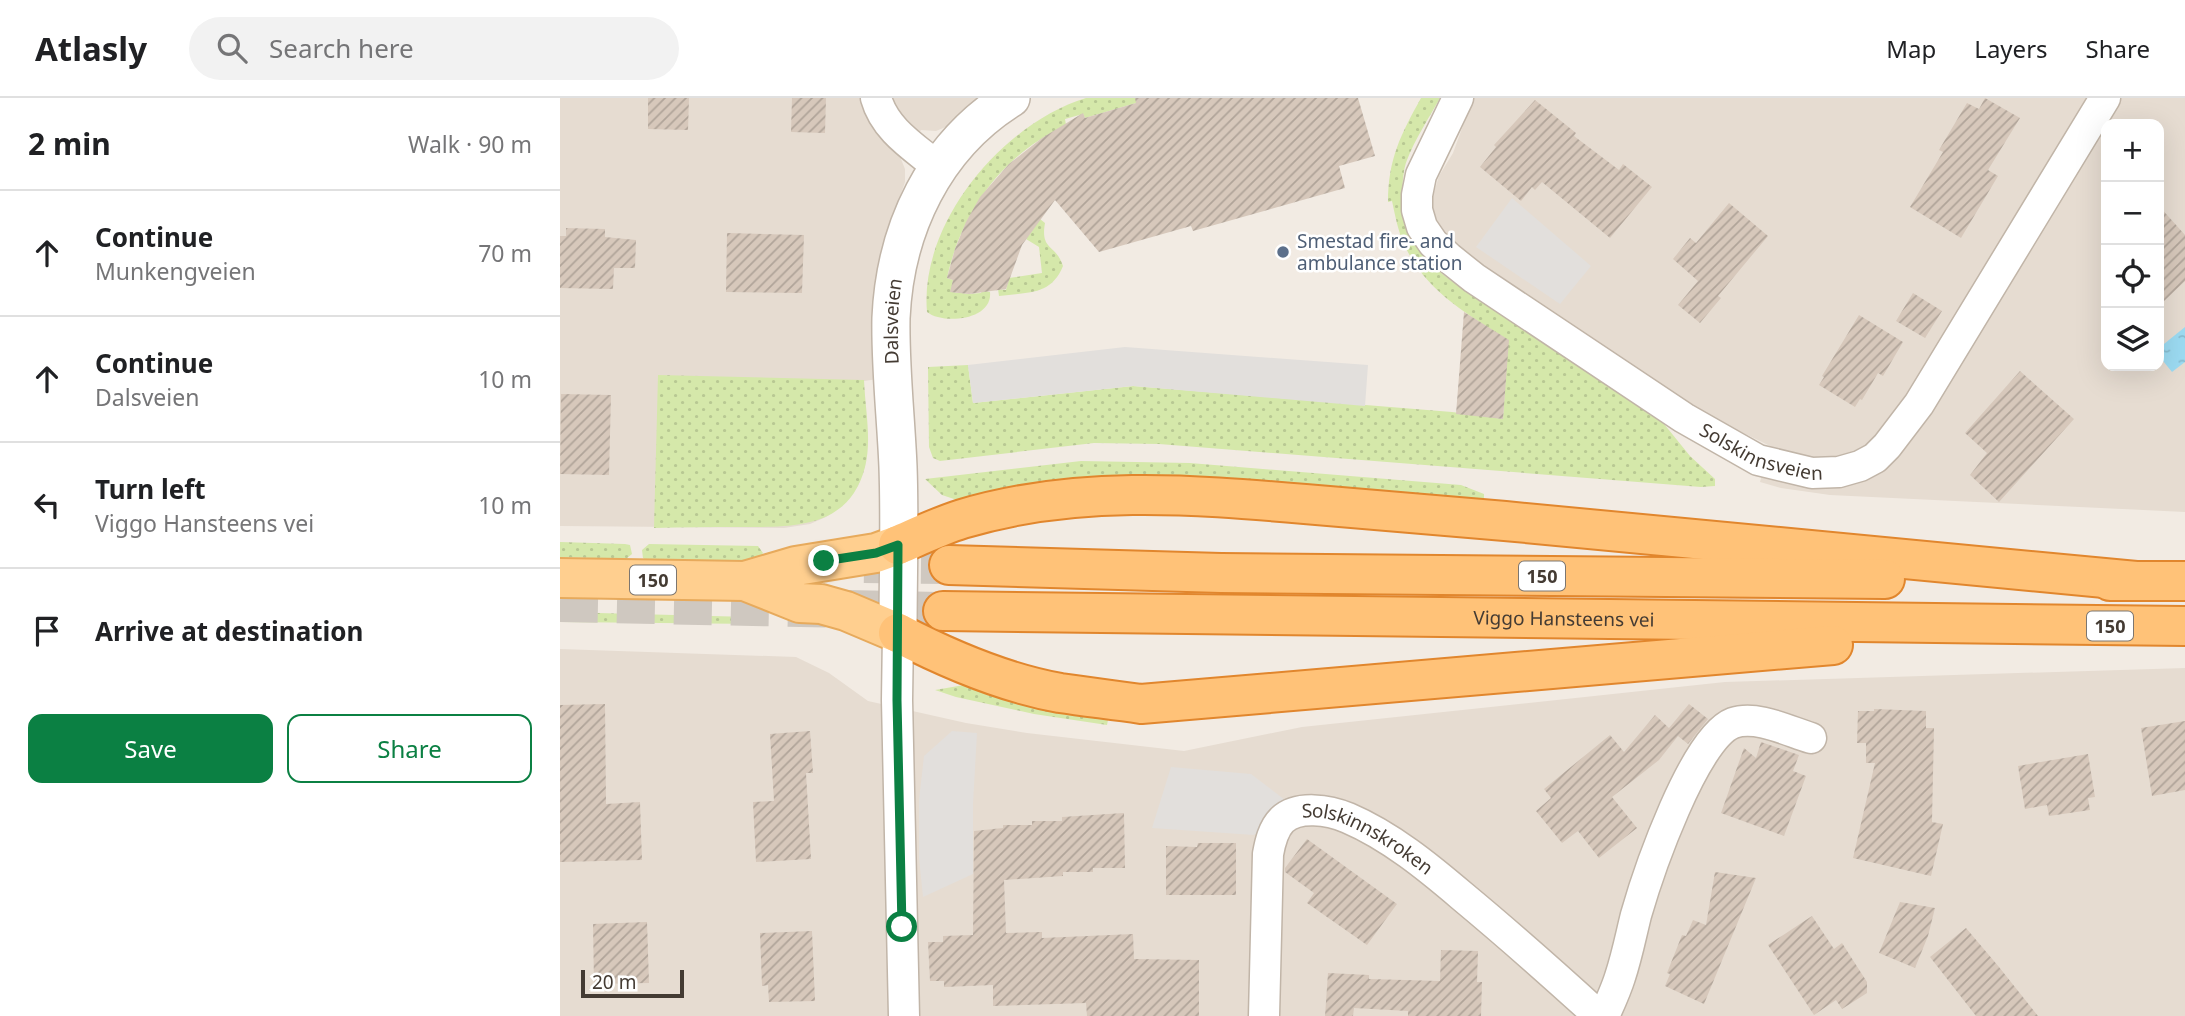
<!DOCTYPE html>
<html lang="en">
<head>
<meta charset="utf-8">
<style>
	:root { --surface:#fff; --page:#f2f2f2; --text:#202124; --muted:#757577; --line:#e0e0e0; --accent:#0b8043 }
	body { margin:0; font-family:"Noto Sans",sans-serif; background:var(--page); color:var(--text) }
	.controls { position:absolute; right:21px; top:21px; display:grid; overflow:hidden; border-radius:14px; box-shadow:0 7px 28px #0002 }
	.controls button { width:63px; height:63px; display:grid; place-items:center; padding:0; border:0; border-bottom:2px solid var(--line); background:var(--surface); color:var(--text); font:35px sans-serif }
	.scale { position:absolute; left:21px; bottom:18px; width:103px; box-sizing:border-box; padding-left:7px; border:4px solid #443b33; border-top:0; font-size:19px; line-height:24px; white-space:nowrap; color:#443b33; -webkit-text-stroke:5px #fff; paint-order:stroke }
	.stop { position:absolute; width:21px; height:21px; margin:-16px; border:5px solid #0b8043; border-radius:50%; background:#fff }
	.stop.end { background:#0b8043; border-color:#fff; box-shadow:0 2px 7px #0008 }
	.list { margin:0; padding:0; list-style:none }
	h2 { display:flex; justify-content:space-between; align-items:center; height:91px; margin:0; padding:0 28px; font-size:30px }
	h2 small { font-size:23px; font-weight:400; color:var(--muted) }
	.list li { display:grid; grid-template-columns:46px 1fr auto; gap:21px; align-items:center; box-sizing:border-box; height:126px; padding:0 28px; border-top:2px solid var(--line) }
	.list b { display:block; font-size:26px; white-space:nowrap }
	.list p { margin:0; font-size:23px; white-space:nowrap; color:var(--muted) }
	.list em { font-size:23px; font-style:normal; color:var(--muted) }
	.actions { display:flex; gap:14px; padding:21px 28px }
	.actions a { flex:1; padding:16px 0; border:2px solid var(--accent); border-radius:14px; text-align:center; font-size:24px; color:var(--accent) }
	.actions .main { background:var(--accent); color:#fff }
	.icon { flex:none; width:38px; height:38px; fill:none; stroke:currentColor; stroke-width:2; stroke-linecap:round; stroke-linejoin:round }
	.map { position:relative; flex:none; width:1625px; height:918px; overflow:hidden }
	header { display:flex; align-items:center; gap:42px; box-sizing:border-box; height:98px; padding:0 35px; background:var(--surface); border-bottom:2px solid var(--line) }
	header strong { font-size:33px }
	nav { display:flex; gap:38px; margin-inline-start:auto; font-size:24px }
	.search { width:490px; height:63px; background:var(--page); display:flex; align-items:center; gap:18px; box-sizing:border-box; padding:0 24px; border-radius:38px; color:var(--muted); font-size:26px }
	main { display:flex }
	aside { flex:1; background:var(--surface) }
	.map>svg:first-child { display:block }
	.residential { fill:#e6dcd1; fill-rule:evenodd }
	.grass { fill:url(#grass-dots) }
	.parking { fill:#e2dfdc }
	.water { fill:url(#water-ripples) }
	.building { fill:url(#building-hatch) }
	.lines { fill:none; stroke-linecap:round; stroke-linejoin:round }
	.trunk-tunnel { stroke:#cfc8c0; stroke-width:38; stroke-dasharray:38 19; stroke-linecap:butt }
	.minor-casing { stroke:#c1b5a8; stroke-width:33 }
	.tertiary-casing { stroke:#c1b5a8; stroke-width:40 }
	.primary-casing { stroke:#e7aa5c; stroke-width:42 }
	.trunk-casing { stroke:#e1862d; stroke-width:42 }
	.minor { stroke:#fff; stroke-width:30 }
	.tertiary { stroke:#fff; stroke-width:37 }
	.primary { stroke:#ffcf8f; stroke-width:38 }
	.trunk { stroke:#ffc278; stroke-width:38 }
	.route { stroke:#0b8043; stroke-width:9 }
	.service-dot { fill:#5c6f8a; stroke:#fff; stroke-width:2.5 }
	.labels { text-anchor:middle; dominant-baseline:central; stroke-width:5; stroke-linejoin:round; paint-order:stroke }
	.shield { fill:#fff; stroke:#7c7670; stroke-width:2 }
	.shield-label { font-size:18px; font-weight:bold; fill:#443b33 }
	.service-label { font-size:19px; fill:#4e5e75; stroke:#fff; text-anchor:start }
	.street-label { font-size:19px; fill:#443b33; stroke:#fff }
</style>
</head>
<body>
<header>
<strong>Atlasly</strong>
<div class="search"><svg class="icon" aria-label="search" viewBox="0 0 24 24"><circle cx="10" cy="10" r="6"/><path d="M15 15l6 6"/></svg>Search here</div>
<nav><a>Map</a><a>Layers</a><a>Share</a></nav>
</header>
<main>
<aside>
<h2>2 min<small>Walk · 90 m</small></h2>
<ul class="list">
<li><svg class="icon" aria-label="ahead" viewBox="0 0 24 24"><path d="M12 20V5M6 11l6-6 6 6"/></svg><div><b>Continue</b><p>Munkengveien</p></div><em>70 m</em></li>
<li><svg class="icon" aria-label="ahead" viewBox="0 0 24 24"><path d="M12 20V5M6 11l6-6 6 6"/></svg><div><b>Continue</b><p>Dalsveien</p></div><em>10 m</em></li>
<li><svg class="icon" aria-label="left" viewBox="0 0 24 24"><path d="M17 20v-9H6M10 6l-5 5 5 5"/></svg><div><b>Turn left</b><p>Viggo Hansteens vei</p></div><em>10 m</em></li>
<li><svg class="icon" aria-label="arrive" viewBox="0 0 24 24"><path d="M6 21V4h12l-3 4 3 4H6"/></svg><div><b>Arrive at destination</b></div></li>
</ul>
<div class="actions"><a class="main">Save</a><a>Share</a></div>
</aside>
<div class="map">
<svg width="1625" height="918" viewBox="0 0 1625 918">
	<defs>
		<pattern id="grass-dots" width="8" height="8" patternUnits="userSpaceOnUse" patternTransform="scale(1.75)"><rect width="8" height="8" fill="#d5e8aa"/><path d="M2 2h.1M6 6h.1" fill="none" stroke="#b8c893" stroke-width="1.8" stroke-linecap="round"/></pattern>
		<pattern id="water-ripples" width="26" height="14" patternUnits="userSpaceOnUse" patternTransform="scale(1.75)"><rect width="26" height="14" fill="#9cdbf2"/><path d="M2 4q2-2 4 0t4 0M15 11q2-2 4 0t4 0" fill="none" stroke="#88bdd0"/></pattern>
		<pattern id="building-hatch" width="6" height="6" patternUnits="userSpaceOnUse" patternTransform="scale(1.75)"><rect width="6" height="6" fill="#d7c8bb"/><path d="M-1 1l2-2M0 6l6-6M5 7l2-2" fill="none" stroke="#b0a499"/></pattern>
	</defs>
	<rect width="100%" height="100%" fill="#f2ebe3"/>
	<!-- residential -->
	<path class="residential" d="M0,0H420L388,28L376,33L361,32L341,61L345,71V84L323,149L316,188L318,281L304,283L307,354L305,368L298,388L282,408L266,419L250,426L224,430L0,428Z
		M913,0H1625V414L1270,397L1221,390L1200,384L1210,348L1135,311L900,153L879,128L871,104L879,78L893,55ZM1546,26H1599V268H1546Z
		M0,551L236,559L269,575L308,603L406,625L467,635L624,653L742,629L1165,584L1625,570V918H0Z"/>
	<!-- grass -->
	<path class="grass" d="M526,0H578L576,5L525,20L523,16L505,21L506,27C443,57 402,112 387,180L393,182L391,194L409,196L421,195L422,192L430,194C433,222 383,227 367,214C359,125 443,25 526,0Z
		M861,0H880C869,20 855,41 847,62C843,72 843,84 842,94C839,149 882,180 925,204L1100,321L1130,358L1155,381V388L1141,389L599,346L534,345L380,363L373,360L369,349L368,269L408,267L413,305L573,288L892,314L943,321L948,242C907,216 865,193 844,146C838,133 835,117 832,103L828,104C828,61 841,36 861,0Z
		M480,121L485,125C480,153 496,146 503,168C491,198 467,194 439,198L438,191L446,192L449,180L482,175L479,149L466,141Z
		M98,277L304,282C305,310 312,342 305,369C289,431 233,429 181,429C152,429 123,429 94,430Z
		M521,363L630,365L901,387L924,396V405L557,378L515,380L419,399L397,402L382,397L365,381Z
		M0,444L65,446L70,447L72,456L66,461L0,459Z
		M89,446L198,448L203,455L198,462H86L83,460L82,452Z
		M0,514L190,519L197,521L199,526L0,524Z
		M404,587L421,588L540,616L548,622L547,627L474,616L396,599L375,592Z"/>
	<!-- parking -->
	<path class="parking" d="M952,100L1031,168L1000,206L916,149Z
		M565,249L808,267L805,308L573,288L413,305L408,267Z
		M392,633L417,635L413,706V776L363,799L359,760V702L364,658Z
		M611,669L691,676L729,705L694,737L592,730Z"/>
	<!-- water -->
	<path class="water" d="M1625,229V264L1612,274L1599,258V250Z"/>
	<!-- building -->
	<path class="building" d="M88,0H129L128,32L88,31Z
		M232,0H266L265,35L231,34Z
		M575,0H798L815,58L779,68L785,90L633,133L631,128L539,154L495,102L462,147L446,191L409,196L390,194L393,182L387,180L395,151L406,124L420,99L449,66L482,40L523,15L525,20L576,5Z
		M1425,0L1460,20L1428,72L1438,78L1401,140L1350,109L1383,54L1379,52L1407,5L1419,11Z
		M975,2L1016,35L1014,38L1059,72L1063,66L1092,89L1050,140L982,84L975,92L972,89L961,103L920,69L936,49L934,47Z
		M1169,105L1208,138L1158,198L1161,200L1140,225L1118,207L1138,183L1113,161L1130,140L1136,145Z
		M1599,108L1625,137V183L1599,208Z
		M6,130L45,131V139L76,142L75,170H54L53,191L0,190V138H6Z
		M167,135L244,137L242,195L166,194Z
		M1353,195L1382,213L1365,240L1336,223Z
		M904,214L949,242L943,321L896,316Z
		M1299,217L1343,244L1323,278L1318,275L1302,302L1300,301L1295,309L1259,287L1264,279L1262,278Z
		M1460,273L1514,321L1439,404L1410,377L1427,355L1405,335Z
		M1,296L51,297L49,377L0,376Z
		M45,606L46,706L80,704L82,762L0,764V607Z
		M1129,606L1148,621L1128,646L1118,638L1099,662L1052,699L1077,730L1039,760L1018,733L1002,745L976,713L991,700L984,691L1050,637L1064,654L1095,617L1109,630Z
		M1314,611L1366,613V630H1374L1372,724L1383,726L1371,778L1293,760L1315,665H1306V645H1297L1298,613H1314Z
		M1625,623V692L1592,698L1581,630Z
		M250,633L253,675H246L251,761L196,764L193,704L214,703L210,636Z
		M1201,644L1239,657L1233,673L1246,678L1224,738L1161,715L1184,650L1196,660Z
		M1528,656L1535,699L1528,700L1530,712L1489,718L1487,707L1465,711L1458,668Z
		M564,715L565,770H533V774H503V778L444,782L446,835L482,834V840L573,836L574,861L639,862V918H527L526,905L433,908V887L384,889V883H370L368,844H383V838L413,837L414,733L443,730V727H472V723H502V719Z
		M747,741L837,806L807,847L747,805L754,795L725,774V770Z
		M638,745H676V797H606V748L637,749Z
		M1155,774L1196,780L1144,906L1105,888L1110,876L1107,875L1122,837L1126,838L1133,822L1146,827Z
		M1340,804L1375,810L1368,838L1355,870L1319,855Z
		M1252,818L1274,851L1282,845L1307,884V895L1282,911L1276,902L1254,917L1208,847Z
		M87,824L89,885L34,886L33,826Z
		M1406,830L1439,869L1478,918H1416L1370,859Z
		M252,833L255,903L209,904L208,887L202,888L200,835Z
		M881,852L918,853L917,884H922L921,918H848V913L794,910L793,918H765L768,875L809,877V881L880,883Z"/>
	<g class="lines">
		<!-- trunk-tunnel -->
		<path class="trunk-tunnel" d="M304,466L389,467
			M0,505L383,513"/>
		<!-- minor casing -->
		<g class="minor-casing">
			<g id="minor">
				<path d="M316,0C325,32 354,49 378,69"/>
				<path id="s1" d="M898,0L861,77L857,97V112L862,129L873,145L889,160L914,180L1124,320L1198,362L1252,375L1279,374L1300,368L1315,360L1327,348L1359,306L1545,0"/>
				<path d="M338,535L337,602L344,918"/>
				<path id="s2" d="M704,918L708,756C710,745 713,731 722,722C738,707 769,712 788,720C830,738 868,769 902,798C949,837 994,877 1039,918"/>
				<path d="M1044,918C1050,905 1056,892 1060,879C1067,858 1071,837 1076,817C1088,775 1134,640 1173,625C1197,617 1228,633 1251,640"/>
			</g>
		</g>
		<!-- tertiary casing -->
		<g class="tertiary-casing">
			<g id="tertiary">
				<path id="s3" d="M338,535C338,480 340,424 338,369C336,320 330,269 331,220C335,131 374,48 451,0"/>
			</g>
		</g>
		<!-- primary casing -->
		<g class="primary-casing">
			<path id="primary" d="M0,480L185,483L236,468L316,455L338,447
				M185,483L240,505L261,506L286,513L338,535"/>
		</g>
		<!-- trunk casing -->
		<g class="trunk-casing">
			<g id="trunk">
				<path d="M338,447C359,438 380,428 402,421C515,387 629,396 745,406C811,411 878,417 945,423C1155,441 1365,463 1576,483"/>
				<path d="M389,467L661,475L1325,481"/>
				<path d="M1550,483H1625"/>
				<path id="s4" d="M383,513L1625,528"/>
				<path d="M338,535C388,561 444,585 500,595C527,599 554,602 581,606L1273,547"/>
			</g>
		</g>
		<!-- minor -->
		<use href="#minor" class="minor"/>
		<!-- tertiary -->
		<use href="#tertiary" class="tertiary"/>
		<!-- primary -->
		<use href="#primary" class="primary"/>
		<!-- trunk -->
		<use href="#trunk" class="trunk"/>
	</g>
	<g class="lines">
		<!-- route -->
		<path class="route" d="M264,463L316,455L338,447L337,602L342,829"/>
	</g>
	<!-- markers -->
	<circle class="service-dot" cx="723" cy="154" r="7"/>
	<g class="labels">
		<!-- shield labels -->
		<g class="shield">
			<rect x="959" y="463.5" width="46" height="29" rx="5"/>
			<rect x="70" y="467.5" width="46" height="29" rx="5"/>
			<rect x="1527" y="513.5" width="46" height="29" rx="5"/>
		</g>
		<g class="shield-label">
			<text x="982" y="478">150</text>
			<text x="93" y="482">150</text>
			<text x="1550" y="528">150</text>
		</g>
		<!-- service labels -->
		<g class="service-label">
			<text x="737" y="143">Smestad fire- and<tspan x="737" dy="22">ambulance station</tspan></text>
		</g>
		<!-- street labels -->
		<g class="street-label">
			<text stroke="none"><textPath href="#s3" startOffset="312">Dalsveien</textPath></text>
			<text stroke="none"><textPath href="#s1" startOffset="550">Solskinnsveien</textPath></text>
			<text stroke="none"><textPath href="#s4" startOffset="621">Viggo Hansteens vei</textPath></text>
			<text stroke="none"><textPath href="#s2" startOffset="294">Solskinnskroken</textPath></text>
		</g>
	</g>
</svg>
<div class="controls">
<button>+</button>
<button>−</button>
<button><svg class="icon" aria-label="locate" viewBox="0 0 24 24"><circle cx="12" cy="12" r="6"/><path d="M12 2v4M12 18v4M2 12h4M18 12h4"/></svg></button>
<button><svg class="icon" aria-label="layers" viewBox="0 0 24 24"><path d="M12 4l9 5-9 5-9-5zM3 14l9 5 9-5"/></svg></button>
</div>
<div class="scale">20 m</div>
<div class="stop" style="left:342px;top:829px"></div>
<div class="stop end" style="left:264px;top:463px"></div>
</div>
</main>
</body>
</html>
